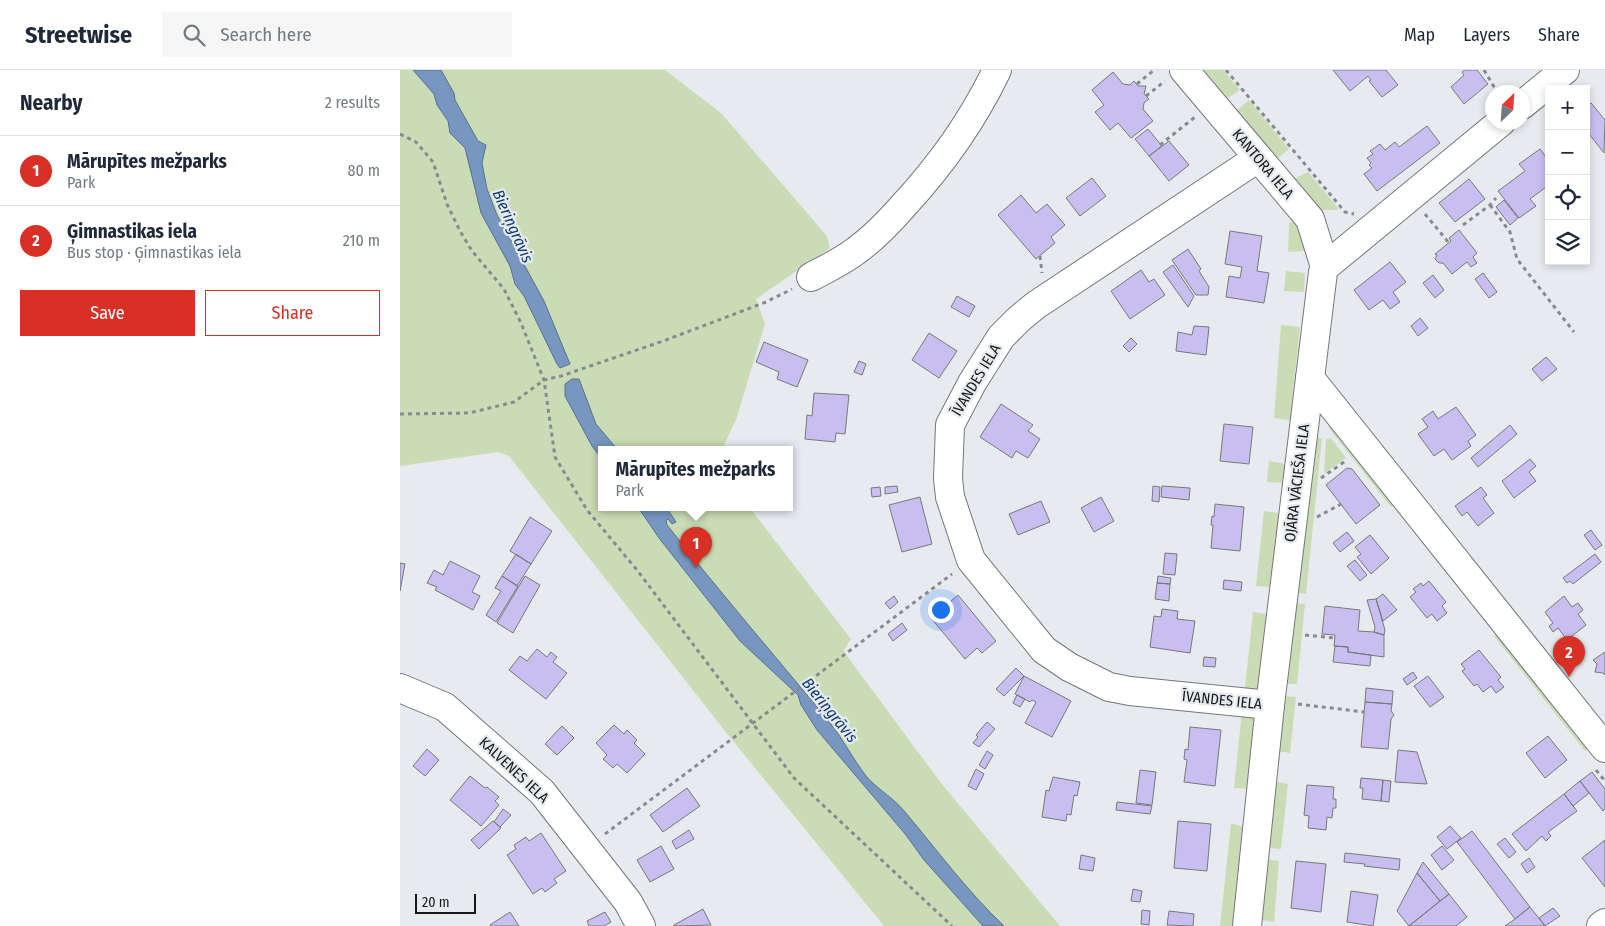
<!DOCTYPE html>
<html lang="en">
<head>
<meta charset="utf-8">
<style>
	:root { --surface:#fff; --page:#f6f6f7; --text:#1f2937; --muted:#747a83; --line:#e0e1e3; --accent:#d93025 }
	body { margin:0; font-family:"Fira Sans Condensed",sans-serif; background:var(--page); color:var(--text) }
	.controls { position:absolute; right:15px; top:15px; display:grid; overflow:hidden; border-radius:0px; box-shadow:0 2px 8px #0003 }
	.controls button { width:45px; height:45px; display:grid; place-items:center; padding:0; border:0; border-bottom:1px solid var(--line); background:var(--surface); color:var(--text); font:25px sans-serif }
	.compass { position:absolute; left:1085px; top:15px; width:45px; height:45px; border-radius:50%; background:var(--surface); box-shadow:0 2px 8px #0003; rotate:25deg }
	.scale { position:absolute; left:15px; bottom:12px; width:61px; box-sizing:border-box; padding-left:5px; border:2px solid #17181a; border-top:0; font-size:14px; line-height:18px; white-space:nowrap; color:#17181a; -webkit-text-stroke:4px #e7ebf0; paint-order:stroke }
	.you { position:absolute; left:540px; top:539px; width:18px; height:18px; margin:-12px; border:4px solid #fff; border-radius:50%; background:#1a73e8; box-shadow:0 0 0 8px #1a73e833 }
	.badge { display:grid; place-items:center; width:32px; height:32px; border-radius:50%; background:var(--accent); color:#fff; font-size:16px; font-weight:700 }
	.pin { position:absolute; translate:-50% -41px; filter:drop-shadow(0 1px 2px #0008) }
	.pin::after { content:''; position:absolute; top:26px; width:18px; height:15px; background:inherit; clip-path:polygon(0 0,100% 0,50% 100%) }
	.popup { position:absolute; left:198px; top:376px; width:195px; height:65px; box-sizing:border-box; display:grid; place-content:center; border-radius:0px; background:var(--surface); filter:drop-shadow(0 1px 4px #0005); font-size:16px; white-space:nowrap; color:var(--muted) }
	.popup b { font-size:19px; color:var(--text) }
	.popup::after { content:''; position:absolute; left:50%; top:100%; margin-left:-10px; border:10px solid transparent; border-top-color:var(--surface) }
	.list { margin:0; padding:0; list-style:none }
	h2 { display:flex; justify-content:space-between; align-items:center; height:65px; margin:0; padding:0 20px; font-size:21px }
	h2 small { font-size:16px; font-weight:400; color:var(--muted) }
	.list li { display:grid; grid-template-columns:32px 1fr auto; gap:15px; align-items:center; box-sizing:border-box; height:70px; padding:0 20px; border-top:1px solid var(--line) }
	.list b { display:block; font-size:19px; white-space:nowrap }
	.list p { margin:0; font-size:16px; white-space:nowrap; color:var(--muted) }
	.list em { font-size:16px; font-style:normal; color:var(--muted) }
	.actions { display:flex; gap:10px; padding:15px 20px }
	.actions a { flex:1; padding:11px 0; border:1px solid var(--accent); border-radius:0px; text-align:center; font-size:18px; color:var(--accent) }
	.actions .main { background:var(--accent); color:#fff }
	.icon { flex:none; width:28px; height:28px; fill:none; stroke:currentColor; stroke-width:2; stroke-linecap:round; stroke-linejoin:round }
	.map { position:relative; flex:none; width:1205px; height:856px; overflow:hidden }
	header { display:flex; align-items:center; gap:30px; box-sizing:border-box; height:70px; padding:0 25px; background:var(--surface); border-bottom:1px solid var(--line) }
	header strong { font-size:24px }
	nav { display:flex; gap:28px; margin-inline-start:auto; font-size:18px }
	.search { width:350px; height:45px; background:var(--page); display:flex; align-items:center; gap:12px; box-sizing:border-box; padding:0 18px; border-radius:0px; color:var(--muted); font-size:19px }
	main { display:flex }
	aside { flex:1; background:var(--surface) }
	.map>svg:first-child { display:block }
	.green { fill:#cadcb5 }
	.water { fill:#7797c0; stroke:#5a718e }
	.building { fill:#c8bef0; stroke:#79787d }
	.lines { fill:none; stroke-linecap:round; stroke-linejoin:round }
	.minor-casing { stroke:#74777c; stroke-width:30 }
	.major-casing { stroke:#74777c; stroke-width:30 }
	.path { stroke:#888a8e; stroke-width:3; stroke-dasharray:4 4; stroke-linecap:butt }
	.minor { stroke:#fff; stroke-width:28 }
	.major { stroke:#fff; stroke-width:28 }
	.labels { text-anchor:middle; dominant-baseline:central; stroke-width:4.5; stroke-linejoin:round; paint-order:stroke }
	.street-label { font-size:15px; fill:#17181a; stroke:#e7ebf0 }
	.water-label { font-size:16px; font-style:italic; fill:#0e3a6e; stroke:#e7ebf0 }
</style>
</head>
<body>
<header>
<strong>Streetwise</strong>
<div class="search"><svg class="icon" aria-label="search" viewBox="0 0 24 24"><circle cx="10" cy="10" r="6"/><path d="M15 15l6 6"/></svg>Search here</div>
<nav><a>Map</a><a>Layers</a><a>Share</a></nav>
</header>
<main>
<aside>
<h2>Nearby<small>2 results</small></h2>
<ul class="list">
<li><span class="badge">1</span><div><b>Mārupītes mežparks</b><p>Park</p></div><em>80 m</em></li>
<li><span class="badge">2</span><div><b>Ģimnastikas iela</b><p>Bus stop · Ģimnastikas iela</p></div><em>210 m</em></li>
</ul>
<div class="actions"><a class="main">Save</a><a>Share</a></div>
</aside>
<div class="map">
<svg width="1205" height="856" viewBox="0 0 1205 856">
	<rect width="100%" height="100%" fill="#e7ebf0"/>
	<!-- green -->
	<path class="green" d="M0,0H265L321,43L427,166L430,178L356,229L365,254L336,350L322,379H202V437H349L451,569L444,580L447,586L541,713L660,856H484L329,666L109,386L98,382L0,396Z
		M799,0H823L840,20L825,30Z
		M849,30L889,79L878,88H873L835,42Z
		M908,102L938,138L937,140H917L892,110Z
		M897,151L904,171L905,181L888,182L889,153Z
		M886,201L905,203L904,222L884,221Z
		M881,255L899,257L900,258L890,348L889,350L874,348Z
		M929,348L997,433L991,437L931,361L929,357Z
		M909,367L922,368L906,524L894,522Z
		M931,368L946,388L925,403L924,402L926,369Z
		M869,391L885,394L883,413L867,412Z
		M864,441L878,443L880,445L872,516L870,517L856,516Z
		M893,533L905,534L897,614H885Z
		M853,542L868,544L860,621L844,627Z
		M1097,563L1189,678L1185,681L1094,566Z
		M882,626L896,627L890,683L876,681Z
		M842,641L856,648L850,719L834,718Z
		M874,711L888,714L881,779L870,778L866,775Z
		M831,753L844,757L835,856H820Z
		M865,789L879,791L874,852L857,849Z"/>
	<!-- water -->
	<path class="water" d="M13,0H41L54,23L55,30L78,71L86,75L82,93L87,119L97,145L144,231L170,294L160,298L157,294L124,226L115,214L110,196L81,143L65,78L50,63L48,51L37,35L34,24Z
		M172,309H179L196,354L217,379H202V389L192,376L165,326V314Z
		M238,437H257L258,439L266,437L276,452L272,454L268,449L266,450L267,455C319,521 374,585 428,650C442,667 452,688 466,706C477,719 494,728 505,742C537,780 567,821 604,856H583L524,790L506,765L417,660L401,635L398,625L340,571L259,468Z"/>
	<!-- building -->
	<path class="building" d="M933,0H986L998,15L982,27L969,11L971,10L968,6L950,21Z
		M1065,0H1077L1088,14L1064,34L1051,17L1064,5L1062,2Z
		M713,2L723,14L730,15L734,11L738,16H746L744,24L749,29L744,33L743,39L753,51L731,68L718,53L710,60L695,42L704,35L692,20Z
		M1191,33L1205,50L1204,83L1186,60V36Z
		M1027,56L1040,73L977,121L964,104L972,98L969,95L971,93L967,88L973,84L970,81L980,74L985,80L995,72L999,77Z
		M748,59L762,76L749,86L735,69Z
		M769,71L789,95L769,111L749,86Z
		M1140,79L1149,91V115L1130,129L1136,136L1119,148L1098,121L1125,101L1119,94Z
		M692,108L706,126L680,146L666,128Z
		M1069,109L1085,129L1055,152L1039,133Z
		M621,125L636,143L647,134L665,155L651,167L655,173L636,189L598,145Z
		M1104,130L1118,148L1110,155L1096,137Z
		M1059,160L1077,183L1073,187L1077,193L1071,197L1067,192L1052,204L1043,193H1039L1035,189L1037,185L1035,184L1051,171L1049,168Z
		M830,161L862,166L857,201L869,203L864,233L826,227L829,206L840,208L842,197L825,194Z
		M788,179L801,199L799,201L809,217L808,225H796L772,190Z
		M990,192L1006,212L993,222L1000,232L990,239L983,230L969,240L954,220Z
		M773,195L794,226L788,237L763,202Z
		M741,200L749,212L754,209L765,225L730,249L711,221Z
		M1083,203L1097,222L1089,228L1075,209Z
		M1033,205L1044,220L1035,228L1023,213Z
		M557,226L575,236L569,247L551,237Z
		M1020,248L1028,258L1018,266L1011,256Z
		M794,256L809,257L806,285L776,281L778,262L792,265Z
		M529,263L557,281L539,308L512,290Z
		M731,268L737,274L729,282L723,276Z
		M364,272L408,290L397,317L377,309L379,302L356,292Z
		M1146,287L1157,299L1142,311L1132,299Z
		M459,291L466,294L462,305L454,302Z
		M414,323L449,325L445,364L436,363L435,372L405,369L407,345L412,346Z
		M601,334L633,355L628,361L640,369L628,388L616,381L612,388L580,367Z
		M1056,337L1076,365L1068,371L1071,376L1052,390L1044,379L1034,386L1018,364L1028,357L1022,349L1033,341L1038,349Z
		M824,354L853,357L849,394L820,391Z
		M1110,355L1117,364L1078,397L1071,388Z
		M1130,389L1136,396L1129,402L1136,411L1114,428L1102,411Z
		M947,398L952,399L980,435L956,454L926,415Z
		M497,416L498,422L485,424V417Z
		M753,416L760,417L759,432L752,431Z
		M762,416L790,418L789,430L761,427Z
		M480,417L481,426L472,427L471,418Z
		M1081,417L1087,425L1083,428L1094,443L1078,456L1067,442L1062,446L1055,436Z
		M520,427L532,474L502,482L489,435Z
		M701,427L714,451L694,462L681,438Z
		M641,431L650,452L618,465L609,444Z
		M815,434L844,437L840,481L811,478L813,455H811L812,446L814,447Z
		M130,447L152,461L131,494L110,481Z
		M1191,460L1202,475L1195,480L1184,465Z
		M947,462L954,471L940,482L933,473Z
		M970,465L989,488L971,504L957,487L961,484L955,477Z
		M765,483L777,484L775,505L763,504Z
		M116,484L131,494L117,516L102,506Z
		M1195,484L1201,492L1173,514L1170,511L1167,513L1163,508Z
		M955,490L967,505L960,511L947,496Z
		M50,491L80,506L72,522L80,526L73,540L35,520L37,517L27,513L34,500L43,505Z
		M0,493L5,494L0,521Z
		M102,506L118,516L96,552L86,545L101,521L95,518Z
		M125,506L140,515L113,563L97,553Z
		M758,506L771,508L770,514L757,513Z
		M824,510L842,512L841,521L823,519Z
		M1029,511L1046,532L1042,536L1047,543L1037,551L1032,544L1027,548L1010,527L1016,522L1013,519L1021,513L1023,516Z
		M757,513L770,514L769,531L755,529Z
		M983,524L997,540L983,551L976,529Z
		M558,525L596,571L582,583L577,578L565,589L531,548Z
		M494,526L498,532L490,539L485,533Z
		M1164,526L1172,537L1178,533L1183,540L1178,544L1186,555L1167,570L1158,558L1153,562L1149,556L1153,553L1145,542Z
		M976,529L985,560L984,565L974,562L975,557L967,530Z
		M925,536L960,540L958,561L974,562L984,565V587L948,582V577L934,576L935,565L922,564Z
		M762,539L778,541L777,549L795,551L790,583L750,577L754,546L761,547Z
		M502,553L507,560L493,571L488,564Z
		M935,576L948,577V582L971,585L970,596L933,592Z
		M137,579L147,587L151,582L157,587L153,592L167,603L146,629L109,600L120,586L127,591Z
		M1079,580L1101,607L1098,610L1104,617L1096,623L1091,616L1083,622L1077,614L1074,616L1062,601L1065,599L1061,594Z
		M1205,582V605L1203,603L1195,602L1197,594L1193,590Z
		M804,587L816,588L815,597L803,596Z
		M616,598L624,606L604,626L596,619Z
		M1013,602L1017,608L1007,615L1003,609Z
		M624,606L671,631L652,667L625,653L636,632L632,630L630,632L615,624Z
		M1028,606L1044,627L1030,637L1014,616Z
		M966,618L993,621L992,634L965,632Z
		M617,625L625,629L620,637L613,633Z
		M965,632L992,634L991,641L994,645L991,649L988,679L961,677Z
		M587,652L595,659L579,677L573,673L578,667L576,665Z
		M214,655L224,664L227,660L237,670L234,673L245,684L227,703L217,694L213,698L203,689L207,685L196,673Z
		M162,656L174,668L157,685L145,674Z
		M790,657L821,660L815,716L784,712L787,690L784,689L785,679L788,680Z
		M1148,666L1167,690L1145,708L1126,683Z
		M27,679L39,690L25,706L13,696Z
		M998,680L1017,682L1027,714L995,712Z
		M587,681L593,685L585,699L579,695Z
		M576,699L584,704L576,720L568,716Z
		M740,700L756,702L752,735L736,733Z
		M1192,702L1205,719V739L1203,741L1180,711Z
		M70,706L85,718L87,717L99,727L95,731L99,735L81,756L50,730Z
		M653,707L680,712L677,726L674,725L671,745L667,744L666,751L642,747L646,720L649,721Z
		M961,708L983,710L981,731L962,729L963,718H960Z
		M983,710L991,711L989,732L981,731Z
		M1180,711L1189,723L1173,736L1164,724Z
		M907,715L934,717L933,729H936V738H933L932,748L927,747L926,760L908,758L909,746L904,745Z
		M287,718L300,736L263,762L250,745Z
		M1164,724L1177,741L1148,762L1151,766L1146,771L1142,766L1126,781L1112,764Z
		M717,732L752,736L750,744L716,740Z
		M103,739L111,745L100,757L94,752Z
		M93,751L101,758L79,779L71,770Z
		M778,751L811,754L807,801L774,798Z
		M1050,756L1061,768L1047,779L1037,767Z
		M289,760L294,769L276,779L272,771Z
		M1072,761L1130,837L1115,849L1057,772Z
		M141,763L166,801L154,809L157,813L145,822L142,818L133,824L107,785L116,779L114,775L126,767L129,771Z
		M1105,768L1116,782L1109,788L1097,774Z
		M1205,770V817L1182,788Z
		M261,776L274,799L250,812L237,790Z
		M1042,776L1054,790L1042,800L1031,785Z
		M945,783L1000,789L999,800L964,796L965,794L944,792Z
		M681,785L695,788L693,801L679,799Z
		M1129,788L1135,797L1127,803L1121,794Z
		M896,791L926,794L921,842L891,838Z
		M1023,792L1049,824L1040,831L1017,803Z
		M1017,803L1040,831L1009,856L997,841Z
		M733,819L742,821L740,832L731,831Z
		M951,821L978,825L973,856L947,852Z
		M1049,824L1067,847L1056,856H1009Z
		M1130,837L1145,856H1105L1115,849Z
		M1153,838L1160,846L1145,856L1139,848Z
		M303,839L311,855L274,856V855Z
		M742,840L750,841L749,855L741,854Z
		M769,841L794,844L793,856L767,855Z
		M110,842L119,856H91L90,855Z
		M205,842L211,852L204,856H189L187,851Z"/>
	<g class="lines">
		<!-- minor casing -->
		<g class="minor-casing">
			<path id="minor" d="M858,88L636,235L619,249L601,267L572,313L550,355L548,408L550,427L571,490L644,580L669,597L709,617L730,621L870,635
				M411,207C426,199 443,191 457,180C475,167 490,151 504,135C541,95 573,50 597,0
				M910,308L1205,678
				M0,618L45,637L142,722L228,832L241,856"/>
		</g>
		<!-- major casing -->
		<g class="major-casing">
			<path id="major" d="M784,0L910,149L925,197
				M1122,35L1165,0
				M847,856L870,635L923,202L925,197L1101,52
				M1201,856L1205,853"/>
		</g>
		<!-- path -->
		<path class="path" d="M826,0L945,142L954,144
			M1084,0L1097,22
			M737,14L754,0
			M746,26L765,11
			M0,64L16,72L33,92L47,134L60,161L72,181L104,219L121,253L144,310L155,387L187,440L237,500L394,708L552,856
			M760,75L795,47
			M1090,135L1110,162L1117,189L1174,262
			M1025,144L1049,173
			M1063,155L1090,135L1096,128
			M640,186L642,203
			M0,344L69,343L114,332L144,310L161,306L266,270L366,232L392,219
			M921,408L947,390
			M917,447L941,434
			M905,565L935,568
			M898,634L964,642
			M1196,700L1205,711
			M205,764L552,504"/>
		<!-- minor -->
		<use href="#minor" class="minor"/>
		<!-- major -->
		<use href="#major" class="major"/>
	</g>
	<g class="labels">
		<!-- street labels -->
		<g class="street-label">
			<text transform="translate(863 94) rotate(50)">KANTORA IELA</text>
			<text transform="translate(576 310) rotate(-59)">ĪVANDES IELA</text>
			<text transform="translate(897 413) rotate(-83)">OJĀRA VĀCIEŠA IELA</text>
			<text transform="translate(822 630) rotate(6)">ĪVANDES IELA</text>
			<text transform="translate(114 700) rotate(43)">KALVENES IELA</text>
		</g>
		<!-- water labels -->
		<g class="water-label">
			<text transform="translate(113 156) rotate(66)">Bieriņgrāvis</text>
			<text transform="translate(430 640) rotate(51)">Bieriņgrāvis</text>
		</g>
	</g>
</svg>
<div class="controls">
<button>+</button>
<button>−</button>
<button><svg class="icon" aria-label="locate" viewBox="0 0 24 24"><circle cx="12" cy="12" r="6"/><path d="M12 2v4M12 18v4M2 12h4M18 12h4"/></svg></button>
<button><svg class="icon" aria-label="layers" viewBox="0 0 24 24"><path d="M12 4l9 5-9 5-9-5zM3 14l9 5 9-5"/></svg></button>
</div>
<svg class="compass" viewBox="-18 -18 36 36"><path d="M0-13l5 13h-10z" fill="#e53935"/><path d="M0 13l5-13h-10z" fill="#747a83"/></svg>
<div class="scale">20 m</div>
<div class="you"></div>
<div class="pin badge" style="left:296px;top:498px">1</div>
<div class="popup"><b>Mārupītes mežparks</b>Park</div>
<div class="pin badge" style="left:1169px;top:607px">2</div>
</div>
</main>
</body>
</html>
